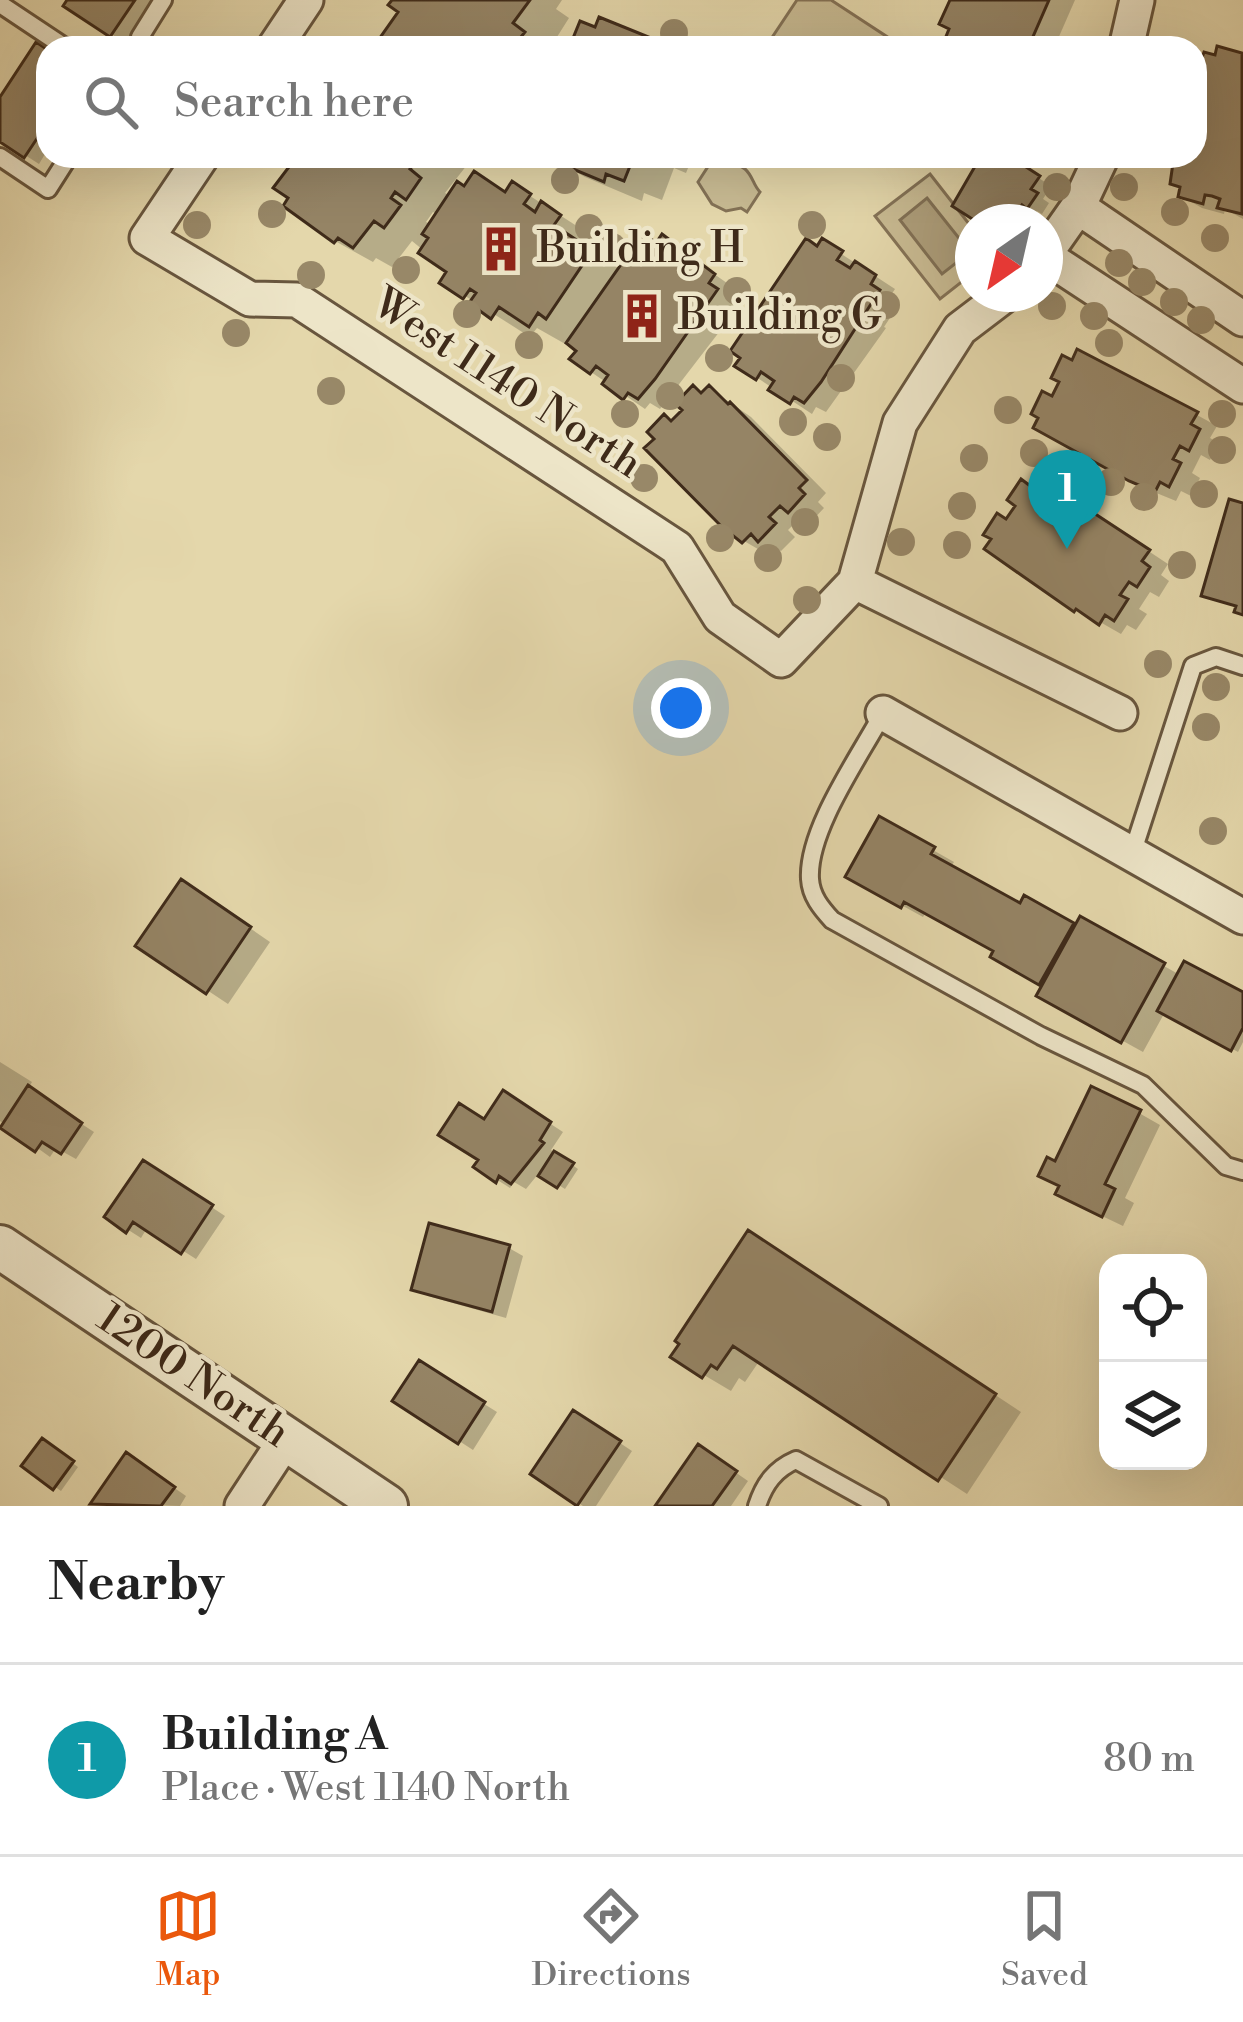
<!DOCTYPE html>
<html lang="en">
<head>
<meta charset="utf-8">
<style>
	:root { --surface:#fff; --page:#f2f2f2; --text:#222; --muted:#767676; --line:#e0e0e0; --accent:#ea580c }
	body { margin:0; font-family:"Libre Bodoni",serif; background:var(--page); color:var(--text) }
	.controls { position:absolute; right:36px; bottom:36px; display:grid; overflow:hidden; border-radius:24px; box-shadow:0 12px 48px #0002 }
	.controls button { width:108px; height:108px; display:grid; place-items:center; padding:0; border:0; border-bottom:3px solid var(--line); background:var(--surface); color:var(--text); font:60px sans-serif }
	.compass { position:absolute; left:955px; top:204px; width:108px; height:108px; border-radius:50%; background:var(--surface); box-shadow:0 12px 48px #0002; rotate:214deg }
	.you { position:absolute; left:681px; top:708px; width:42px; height:42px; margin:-30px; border:9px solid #fff; border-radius:50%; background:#1a73e8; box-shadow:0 0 0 18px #1a73e833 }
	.badge { display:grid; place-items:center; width:78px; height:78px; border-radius:50%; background:var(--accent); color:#fff; font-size:39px; font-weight:700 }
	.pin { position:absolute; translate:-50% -99px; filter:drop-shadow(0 3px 6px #0008) }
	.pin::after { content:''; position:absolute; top:63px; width:42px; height:36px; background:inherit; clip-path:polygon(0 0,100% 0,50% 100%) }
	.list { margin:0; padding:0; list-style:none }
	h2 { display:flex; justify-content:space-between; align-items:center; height:156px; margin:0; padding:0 48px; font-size:51px }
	h2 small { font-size:39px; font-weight:400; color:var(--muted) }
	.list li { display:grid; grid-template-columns:78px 1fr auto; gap:36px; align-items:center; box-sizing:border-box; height:192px; padding:0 48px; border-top:3px solid var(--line) }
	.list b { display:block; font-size:45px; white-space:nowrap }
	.list p { margin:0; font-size:39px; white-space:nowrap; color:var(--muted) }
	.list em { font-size:39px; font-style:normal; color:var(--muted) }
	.icon { flex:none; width:66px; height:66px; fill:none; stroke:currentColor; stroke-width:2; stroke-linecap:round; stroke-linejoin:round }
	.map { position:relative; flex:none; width:1243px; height:1506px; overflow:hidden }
	.search { position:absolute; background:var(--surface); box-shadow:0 12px 48px #0002; left:36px; right:36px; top:36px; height:132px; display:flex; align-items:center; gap:30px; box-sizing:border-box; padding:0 42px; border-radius:36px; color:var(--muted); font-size:45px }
	.sheet { height:348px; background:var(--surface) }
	nav { display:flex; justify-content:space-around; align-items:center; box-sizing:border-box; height:168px; border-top:3px solid var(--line); background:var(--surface); font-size:33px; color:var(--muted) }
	nav a { display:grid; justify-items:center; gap:6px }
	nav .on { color:var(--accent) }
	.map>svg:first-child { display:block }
	.green { fill:#c8ba92; stroke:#847256; stroke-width:3 }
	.water { fill:#ac9d7a; stroke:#806f54; stroke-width:3 }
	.shadow { fill:#0003; fill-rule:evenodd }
	.building { fill:#958465; stroke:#3f2b1a; stroke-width:3 }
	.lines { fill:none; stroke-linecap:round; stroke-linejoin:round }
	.service-casing { stroke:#68563e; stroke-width:22 }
	.minor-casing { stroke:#68563e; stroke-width:39 }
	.tertiary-casing { stroke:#68563e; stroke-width:48 }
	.service { stroke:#ede5c8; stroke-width:16 }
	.minor { stroke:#ede5c8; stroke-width:33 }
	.tertiary { stroke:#ede5c8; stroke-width:42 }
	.tree { fill:#988868 }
	.labels { text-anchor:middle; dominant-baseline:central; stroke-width:9; stroke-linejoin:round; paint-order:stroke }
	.poi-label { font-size:42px; fill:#3f2b1a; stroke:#ede5c8; text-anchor:start }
	.street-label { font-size:42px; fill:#3f2b1a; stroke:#ede5c8 }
</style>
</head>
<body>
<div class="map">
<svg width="1243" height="1506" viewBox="0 0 1243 1506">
	<rect width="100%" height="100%" fill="#e4d7ab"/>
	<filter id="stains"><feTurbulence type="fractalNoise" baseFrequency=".00167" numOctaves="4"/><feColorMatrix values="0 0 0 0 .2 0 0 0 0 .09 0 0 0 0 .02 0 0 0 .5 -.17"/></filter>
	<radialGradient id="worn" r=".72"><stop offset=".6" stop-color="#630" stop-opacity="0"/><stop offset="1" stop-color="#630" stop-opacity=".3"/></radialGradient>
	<!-- green -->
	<path class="green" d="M797,0H831L889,38L882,48H765Z
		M711,162C722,167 734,160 745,169C753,176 753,185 760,192L747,212L741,208L726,211L712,204L698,182Z
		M930,174L973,229V273L940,299L875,216Z"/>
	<!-- water -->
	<path class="water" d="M927,198L970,252L942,274L900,220Z"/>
	<!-- shadow -->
	<path class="shadow" d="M71,0H163L132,47L67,6Z
		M396,0H562L556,9L569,18L550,48H390L402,12Z
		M952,0H1075L1054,48H967L949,37Z
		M1219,50L1243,57V219L1225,209L1224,214L1202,208L1181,196L1179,156H1195V89Z
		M48,52V149L39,164L0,139V102Z
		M297,156H455L467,165L445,193L451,196L466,189L507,193L513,185L597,239L590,249L621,270L663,238L734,288L728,296L737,303L721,325L723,327L660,409L650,403L645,409L591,372L580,350L569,342L567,345L537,328L530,337L443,282L450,272L412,241L392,267L376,258L373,262L335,241ZM433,212L438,215L432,225L426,222ZM672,252L692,264V271L669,257Z
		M548,156H693L686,173L674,168L662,200L644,193L642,201L585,177Z
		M990,156H1005L1051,186L1043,199L1049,203L1042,214L1037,211L1029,222H982Z
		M823,242L895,289L889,298L899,304L884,327L886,328L826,412L816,407L812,414L738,365Z
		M1101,362L1217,426L1210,438L1219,443L1210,460L1201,455L1192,473L1200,478L1191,496L1181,491L1176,501L1154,492L1037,427L1073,364Z
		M709,388L751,417L826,493L818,502L824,508L810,523L801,517L788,530L795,537L781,551L772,546L765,553L744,541L674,423Z
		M1031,488L1058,491L1168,564L1161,575L1169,581L1159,597L1150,592L1139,609L1147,614L1136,630L1127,625L1121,634L1100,622L1007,523Z
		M880,820L954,862L950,868L1021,907L1025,899L1077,929L1082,920L1180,975L1243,996V1042L1238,1052L1165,1012L1143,1052L1040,995L1046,985L994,956L997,950L926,912L923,917L849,876Z
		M202,895L270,942L228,1004L139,945Z
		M0,1062L32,1082L28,1089L94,1132L76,1159L56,1148L50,1157L0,1121Z
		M517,1102L563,1132L551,1150L578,1169L565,1189L539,1173L526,1189L514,1182L510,1188L477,1167L485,1123Z
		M1139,1113L1160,1125L1125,1198L1134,1203L1123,1226L1079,1205L1062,1187L1056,1165Z
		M157,1171L225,1216L196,1259L147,1228L141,1238L108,1217Z
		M509,1248L523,1256L506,1318L428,1296L414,1288Z
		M776,1250L1021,1412L967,1494L760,1360L745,1382L739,1378L731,1391L704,1375Z
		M420,1364L497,1412L473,1450L396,1400Z
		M587,1421L632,1451L596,1506H583L534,1473Z
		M43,1442L78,1467L61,1491L25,1466Z
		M712,1456L748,1481L731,1506H659Z
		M140,1464L186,1496L180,1506L94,1503Z"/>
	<!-- building -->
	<path class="building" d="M67,0H135L110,37L63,6Z
		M392,0H530L513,23L525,32L512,48H385L377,42L398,12L388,5Z
		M950,0H1049L1028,48H986L972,41L965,48L945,39L949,29L939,24Z
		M599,17L661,42L658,48H569L580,21L595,27Z
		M36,42L48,50V122L24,158L0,142V97Z
		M1217,46L1242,53V214L1217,208L1220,199L1212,196L1205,195L1203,204L1178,197L1180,187L1170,184L1174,156H1195V77L1204,52L1215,55Z
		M292,156H420L410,169L421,178L406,200L395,192L391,198L401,205L384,228L374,221L353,248L338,238L334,243L283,206L288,198L273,188L295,159Z
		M634,156L624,181L606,174L604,182L544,157Z
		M981,156H1009L1040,176L1031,189L1038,193L1027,209L1022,205L1011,222H977L952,206Z
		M474,171L505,192L512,181L531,194L524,204L535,212L541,201L561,215L554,225L584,245L575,258L583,264L546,319L538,313L529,327L499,307L491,319L469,303L476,293L470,289L463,299L439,283L446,272L418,253L428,238L422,234L457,181L464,186Z
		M662,234L682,249L677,257L684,262L689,266L695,259L715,274L709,283L718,289L655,379L638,399L628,393L623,400L602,384L608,375L596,366L590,374L569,359L576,351L566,343L629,253L646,235L656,243Z
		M806,238L817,246L822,238L843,251L837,260L850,268L855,261L876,275L871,284L880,290L821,382L804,403L794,397L790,404L768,390L774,381L761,372L756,380L734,366L740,358L730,351Z
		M1077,349L1198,412L1191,424L1200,429L1189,451L1180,446L1173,459L1181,463L1169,487L1160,482L1155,492L1129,481L1033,428L1038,418L1031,414L1042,391L1052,396L1059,382L1051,378L1062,355L1072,360Z
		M693,385L701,393L709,385L728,404L730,402L807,480L799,488L805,494L788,513L780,506L769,517L776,523L758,542L751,534L742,543L721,526L644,448L654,439L647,432L664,414L671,421L682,410L675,404Z
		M1036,475L1150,550L1142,561L1150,567L1137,587L1129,582L1120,595L1128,599L1114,621L1105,615L1099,625L1076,609L1074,612L984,549L991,539L983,535L997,513L1006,519L1015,506L1007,500L1021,479L1029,485Z
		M1229,499L1243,503V615L1234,612L1236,606L1201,596Z
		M879,816L935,847L931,854L1020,903L1024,895L1074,923L1039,985L990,957L993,951L904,902L901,908L845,877Z
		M181,879L251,927L206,994L135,946Z
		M1080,916L1165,963L1121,1043L1036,996Z
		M1184,961L1243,992V1028L1231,1051L1157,1011Z
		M28,1085L82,1123L61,1154L42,1142L35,1152L0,1128Z
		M1091,1086L1141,1110L1105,1184L1115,1189L1102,1217L1055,1194L1059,1186L1038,1176L1047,1157L1055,1161Z
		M503,1090L551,1122L540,1140L544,1143L511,1184L499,1176L496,1183L473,1167L478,1160L438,1135L459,1103L484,1119Z
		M554,1151L574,1163L557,1188L538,1176Z
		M143,1160L213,1205L181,1254L133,1222L126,1233L104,1217Z
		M429,1223L510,1245L492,1312L411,1290Z
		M748,1230L996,1394L938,1481L733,1346L717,1369L711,1365L702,1378L670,1357L679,1344L675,1341Z
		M419,1360L485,1402L458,1444L392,1401Z
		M573,1410L621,1441L577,1506L530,1474Z
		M42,1438L74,1461L53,1490L21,1466Z
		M698,1444L737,1471L712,1506H655Z
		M126,1452L175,1487L161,1506L90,1504Z"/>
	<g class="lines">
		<!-- service casing -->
		<g class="service-casing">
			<path id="service" d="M0,4L66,48
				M140,37L163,0
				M0,157L48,189L69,156
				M883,713C860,756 807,830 810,879C811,896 821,908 832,920L1041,1036L1143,1085L1226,1166L1243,1171
				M1132,854L1193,666L1216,657L1243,666
				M757,1506C764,1484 775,1469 796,1460L879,1506"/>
		</g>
		<!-- minor casing -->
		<g class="minor-casing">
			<path id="minor" d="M274,48L306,0
				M1126,48L1137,0
				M202,156L147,238L250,299L297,300L668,542L677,548L720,617L781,660L855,582L900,423L960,329L1006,294
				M1078,207L1243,319
				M1045,254L1078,207L1102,156
				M1045,256L1243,386
				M855,582L1120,713
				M883,713L1243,917
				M242,1506L286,1439"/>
		</g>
		<!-- tertiary casing -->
		<g class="tertiary-casing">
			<path id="tertiary" d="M0,1247L386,1506"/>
		</g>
		<!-- service -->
		<use href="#service" class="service"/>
		<!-- minor -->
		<use href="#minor" class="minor"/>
		<!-- tertiary -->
		<use href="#tertiary" class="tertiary"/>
	</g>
	<!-- trees -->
	<g class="tree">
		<circle cx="674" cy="33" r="14"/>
		<circle cx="565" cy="180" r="14"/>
		<circle cx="1057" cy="187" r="14"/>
		<circle cx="1124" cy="187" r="14"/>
		<circle cx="1175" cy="212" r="14"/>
		<circle cx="272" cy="214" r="14"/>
		<circle cx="197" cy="225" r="14"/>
		<circle cx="812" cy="225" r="14"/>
		<circle cx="589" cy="228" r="14"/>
		<circle cx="1215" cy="238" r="14"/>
		<circle cx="612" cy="247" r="14"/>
		<circle cx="1119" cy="263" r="14"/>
		<circle cx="406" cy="270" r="14"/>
		<circle cx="311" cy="275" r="14"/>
		<circle cx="1142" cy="282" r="14"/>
		<circle cx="737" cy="291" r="14"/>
		<circle cx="1174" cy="302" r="14"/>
		<circle cx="886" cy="305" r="14"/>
		<circle cx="1052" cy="306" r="14"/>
		<circle cx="467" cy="314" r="14"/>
		<circle cx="1094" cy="316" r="14"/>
		<circle cx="1201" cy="320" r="14"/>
		<circle cx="236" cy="333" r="14"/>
		<circle cx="1109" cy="343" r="14"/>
		<circle cx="529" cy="345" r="14"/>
		<circle cx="719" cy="358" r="14"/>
		<circle cx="841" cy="378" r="14"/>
		<circle cx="331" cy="391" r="14"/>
		<circle cx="670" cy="396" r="14"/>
		<circle cx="1008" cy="410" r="14"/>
		<circle cx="625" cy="414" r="14"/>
		<circle cx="1222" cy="414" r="14"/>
		<circle cx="793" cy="422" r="14"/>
		<circle cx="827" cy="437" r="14"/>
		<circle cx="1222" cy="450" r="14"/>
		<circle cx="1034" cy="453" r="14"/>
		<circle cx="974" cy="458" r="14"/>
		<circle cx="1079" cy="467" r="14"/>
		<circle cx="644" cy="478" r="14"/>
		<circle cx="1111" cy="482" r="14"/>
		<circle cx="1204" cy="494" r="14"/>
		<circle cx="1144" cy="497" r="14"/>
		<circle cx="962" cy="506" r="14"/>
		<circle cx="805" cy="522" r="14"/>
		<circle cx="720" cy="538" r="14"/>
		<circle cx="901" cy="542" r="14"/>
		<circle cx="957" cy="545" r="14"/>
		<circle cx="768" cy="558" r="14"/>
		<circle cx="1182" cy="565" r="14"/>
		<circle cx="807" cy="600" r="14"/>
		<circle cx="1158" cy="664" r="14"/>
		<circle cx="1216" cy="687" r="14"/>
		<circle cx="1206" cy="727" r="14"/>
		<circle cx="1213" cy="831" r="14"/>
	</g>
	<!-- icons -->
	<defs>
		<g id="building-bare" transform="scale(3.6)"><path d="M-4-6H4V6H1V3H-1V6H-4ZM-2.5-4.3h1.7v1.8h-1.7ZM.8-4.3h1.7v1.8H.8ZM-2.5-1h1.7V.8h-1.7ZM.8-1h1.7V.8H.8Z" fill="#8f2418" stroke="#ede5c8" stroke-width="2.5" paint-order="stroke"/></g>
	</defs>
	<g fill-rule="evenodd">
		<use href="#building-bare" x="501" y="249"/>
		<use href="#building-bare" x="642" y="316"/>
	</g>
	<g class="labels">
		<!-- poi labels -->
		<g class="poi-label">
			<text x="537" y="249">Building H</text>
			<text x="678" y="316">Building G</text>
		</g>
		<!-- street labels -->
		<g class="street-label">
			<text transform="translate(507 384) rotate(33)">West 1140 North</text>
			<text transform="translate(193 1376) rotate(34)">1200 North</text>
		</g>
	</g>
	<rect width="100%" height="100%" filter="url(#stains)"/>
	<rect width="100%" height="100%" fill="url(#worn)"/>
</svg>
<div class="controls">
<button><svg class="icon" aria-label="locate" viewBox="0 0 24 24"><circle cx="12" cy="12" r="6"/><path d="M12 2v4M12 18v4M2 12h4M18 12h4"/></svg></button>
<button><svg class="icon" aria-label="layers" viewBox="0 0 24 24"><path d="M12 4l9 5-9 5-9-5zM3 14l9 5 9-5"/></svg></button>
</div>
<svg class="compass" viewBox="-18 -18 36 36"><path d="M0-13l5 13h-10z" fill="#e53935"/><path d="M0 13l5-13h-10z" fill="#767676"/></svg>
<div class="you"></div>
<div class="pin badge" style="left:1067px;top:549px;background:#0f9aa8">1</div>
<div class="search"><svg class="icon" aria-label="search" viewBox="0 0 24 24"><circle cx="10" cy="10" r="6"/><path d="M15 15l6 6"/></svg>Search here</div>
</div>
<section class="sheet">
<h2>Nearby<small></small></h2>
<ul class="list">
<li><span class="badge" style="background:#0f9aa8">1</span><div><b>Building A</b><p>Place · West 1140 North</p></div><em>80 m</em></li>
</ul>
</section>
<nav>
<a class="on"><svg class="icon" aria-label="map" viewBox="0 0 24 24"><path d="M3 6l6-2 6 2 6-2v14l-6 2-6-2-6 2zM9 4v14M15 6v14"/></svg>Map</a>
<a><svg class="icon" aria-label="directions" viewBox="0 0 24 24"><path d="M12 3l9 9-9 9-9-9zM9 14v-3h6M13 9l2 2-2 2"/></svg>Directions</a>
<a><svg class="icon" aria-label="saved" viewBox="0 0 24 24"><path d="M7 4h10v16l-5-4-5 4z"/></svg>Saved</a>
</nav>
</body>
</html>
